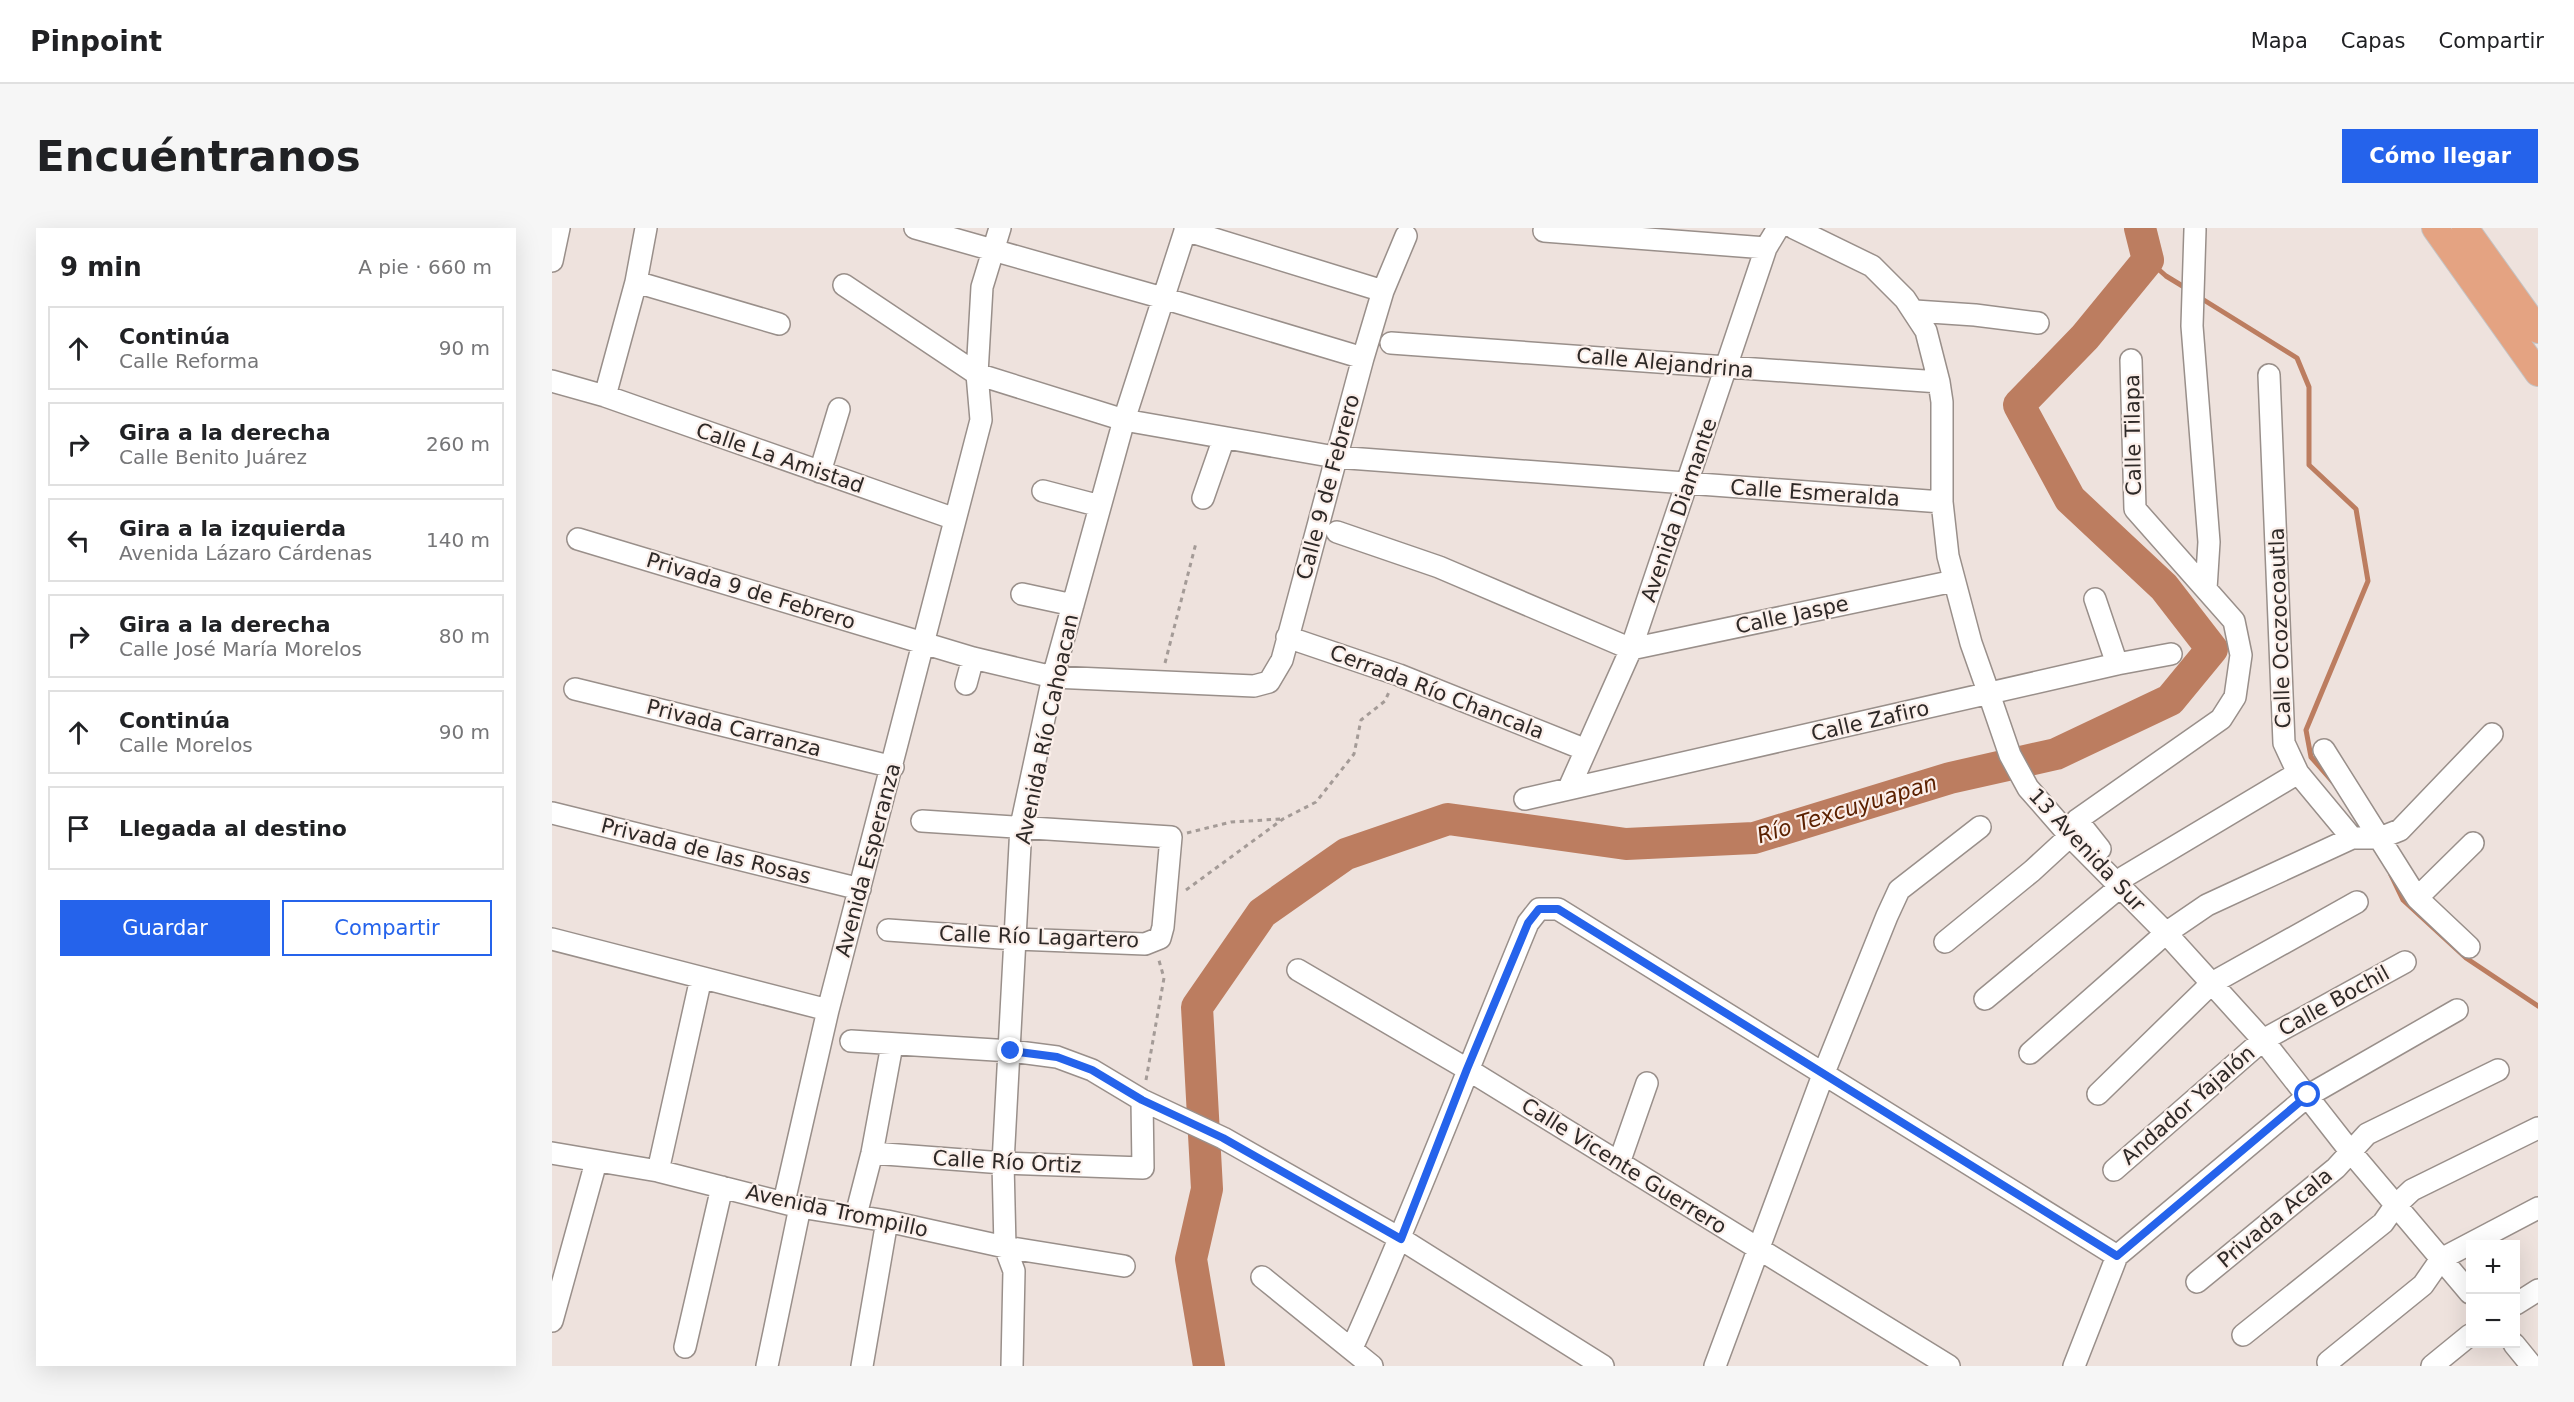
<!DOCTYPE html>
<html lang="es">
<head>
<meta charset="utf-8">
<style>
	:root { --surface:#fff; --page:#f6f6f6; --text:#202124; --muted:#757577; --line:#e0e0e0; --accent:#2563eb }
	body { margin:0; font-family:"DejaVu Sans",sans-serif; background:var(--page); color:var(--text) }
	.controls { position:absolute; right:18px; bottom:18px; display:grid; overflow:hidden; border-radius:0px; box-shadow:0 6px 24px #0002 }
	.controls button { width:54px; height:54px; display:grid; place-items:center; padding:0; border:0; border-bottom:2px solid var(--line); background:var(--surface); color:var(--text); font:30px sans-serif }
	.stop { position:absolute; width:18px; height:18px; margin:-14px; border:4px solid #2563eb; border-radius:50%; background:#fff }
	.stop.end { background:#2563eb; border-color:#fff; box-shadow:0 2px 6px #0008 }
	.list { margin:0; padding:0; list-style:none }
	h2 { display:flex; justify-content:space-between; align-items:center; height:78px; margin:0; padding:0 24px; font-size:26px }
	h2 small { font-size:20px; font-weight:400; color:var(--muted) }
	.list li { display:grid; grid-template-columns:39px 1fr auto; gap:18px; align-items:center; box-sizing:border-box; height:84px; margin:0 12px 12px; padding:0 12px; border:2px solid var(--line); border-radius:0px }
	.list b { display:block; font-size:22px; white-space:nowrap }
	.list p { margin:0; font-size:20px; white-space:nowrap; color:var(--muted) }
	.list em { font-size:20px; font-style:normal; color:var(--muted) }
	.actions { display:flex; gap:12px; padding:18px 24px }
	.actions a { flex:1; padding:14px 0; border:2px solid var(--accent); border-radius:0px; text-align:center; font-size:21px; color:var(--accent) }
	.actions .main { background:var(--accent); color:#fff }
	.icon { flex:none; width:33px; height:33px; fill:none; stroke:currentColor; stroke-width:2; stroke-linecap:round; stroke-linejoin:round }
	.map { position:relative; flex:none; width:1986px; height:1138px; overflow:hidden; border-radius:0px }
	header { display:flex; align-items:center; gap:36px; box-sizing:border-box; height:84px; padding:0 30px; background:var(--surface); border-bottom:2px solid var(--line) }
	header strong { font-size:28px }
	nav { display:flex; gap:33px; margin-inline-start:auto; font-size:21px }
	.intro { display:flex; align-items:center; justify-content:space-between; box-sizing:border-box; height:144px; padding:0 36px }
	h1 { margin:0; font-size:42px }
	.button { padding:15px 27px; border-radius:0px; background:var(--accent); color:#fff; font-size:21px; font-weight:700 }
	main { display:flex; gap:36px; padding:0 36px }
	aside { flex:1; background:var(--surface); border-radius:0px; box-shadow:0 6px 24px #0002 }
	.map>svg:first-child { display:block }
	.lines { fill:none; stroke-linecap:round; stroke-linejoin:round }
	.stream { stroke:#bc7d60; stroke-width:5 }
	.river { stroke:#bc7d60; stroke-width:32 }
	.minor-casing { stroke:#998f8a; stroke-width:24 }
	.major-casing { stroke:#c4c3c3; stroke-width:28 }
	.path { stroke:#a49b97; stroke-width:3; stroke-dasharray:4.5 4.5; stroke-linecap:butt }
	.minor { stroke:#fff; stroke-width:21 }
	.major { stroke:#e4a382; stroke-width:26 }
	.route { stroke:#2563eb; stroke-width:8 }
	.labels { text-anchor:middle; dominant-baseline:central; stroke-width:4.5; stroke-linejoin:round; paint-order:stroke }
	.street-label { font-size:21px; fill:#2e2927; stroke:#fbefea }
	.water-label { font-size:22px; font-style:italic; fill:#5b2100; stroke:#fbefea }
</style>
</head>
<body>
<header>
<strong>Pinpoint</strong>
<nav><a>Mapa</a><a>Capas</a><a>Compartir</a></nav>
</header>
<div class="intro"><h1>Encuéntranos</h1><a class="button">Cómo llegar</a></div>
<main>
<aside>
<h2>9 min<small>A pie · 660 m</small></h2>
<ul class="list">
<li><svg class="icon" aria-label="ahead" viewBox="0 0 24 24"><path d="M12 20V5M6 11l6-6 6 6"/></svg><div><b>Continúa</b><p>Calle Reforma</p></div><em>90 m</em></li>
<li><svg class="icon" aria-label="right" viewBox="0 0 24 24"><path d="M7 20v-9h11M14 6l5 5-5 5"/></svg><div><b>Gira a la derecha</b><p>Calle Benito Juárez</p></div><em>260 m</em></li>
<li><svg class="icon" aria-label="left" viewBox="0 0 24 24"><path d="M17 20v-9H6M10 6l-5 5 5 5"/></svg><div><b>Gira a la izquierda</b><p>Avenida Lázaro Cárdenas</p></div><em>140 m</em></li>
<li><svg class="icon" aria-label="right" viewBox="0 0 24 24"><path d="M7 20v-9h11M14 6l5 5-5 5"/></svg><div><b>Gira a la derecha</b><p>Calle José María Morelos</p></div><em>80 m</em></li>
<li><svg class="icon" aria-label="ahead" viewBox="0 0 24 24"><path d="M12 20V5M6 11l6-6 6 6"/></svg><div><b>Continúa</b><p>Calle Morelos</p></div><em>90 m</em></li>
<li><svg class="icon" aria-label="arrive" viewBox="0 0 24 24"><path d="M6 21V4h12l-3 4 3 4H6"/></svg><div><b>Llegada al destino</b></div></li>
</ul>
<div class="actions"><a class="main">Guardar</a><a>Compartir</a></div>
</aside>
<div class="map">
<svg width="1986" height="1138" viewBox="0 0 1986 1138">
	<rect width="100%" height="100%" fill="#eee2dd"/>
	<g class="lines">
		<!-- stream -->
		<path class="stream" d="M1596,32L1614,48L1637,62
			M1647,69L1745,130L1757,159V237L1804,281L1816,353L1754,502L1759,529L1781,554
			M1839,647L1851,672L1914,730L1986,778"/>
		<!-- river -->
		<path class="river" d="M657,1138L639,1031L655,961L645,779L710,685L794,626L896,591L1074,616L1202,610L1398,550L1504,526L1618,472L1660,421L1612,359L1518,271L1467,177L1533,109L1596,32L1588,0"/>
		<!-- minor casing -->
		<g class="minor-casing">
			<path id="minor" d="M363,0L611,70L811,130
				M1242,0L1320,38L1353,71L1374,103L1387,154L1390,174V274L1396,328L1419,415L1437,466L1458,527L1476,560L1518,608L1614,705L1711,812L1798,923L1918,1065
				M633,2L831,63
				M1643,2L1640,98L1657,314L1654,361
				M992,3L1214,20
				M0,33L7,0
				M84,54L227,96
				M292,57L425,146L572,192L783,229L1390,274
				M1363,83L1423,87L1486,95
				M839,115L1387,154
				M1717,147L1732,515L1746,545L1800,610
				M0,153L53,168L403,291
				M53,168L84,54L94,0
				M268,244L287,181
				M491,263L548,278
				M651,270L672,210
				M785,304L887,339L1079,421L1402,353
				M26,311L421,430L501,449L702,458L717,454L730,432L811,130L831,63L854,8
				M470,366L521,377
				M1543,371L1565,436
				M735,409L847,447L1034,522
				M414,456L421,430
				M23,461L341,539
				M1772,522L1865,670L1917,719
				M1017,560L1079,421L1214,20L1226,0
				M973,571L1565,436L1619,426
				M0,585L308,661
				M1548,621L1525,592L1669,491L1683,469L1689,427L1682,393L1583,281L1579,132
				M1865,670L1921,615
				M336,702L463,711L593,716L608,710L611,699L619,609L370,593
				M0,711L276,782
				M1393,714L1480,643L1518,608
				M746,742L915,841L1397,1138
				M1433,771L1568,659L1572,649L1746,545
				M299,813L459,823L505,829L540,842L590,872L671,910L849,1011L1051,1138
				M1478,825L1614,705L1655,677L1800,610H1828L1848,602L1940,506
				M1546,866L1660,755L1805,674
				M0,925L106,943L248,979L335,993L453,1019L572,1038
				M320,925L451,935L591,940L590,872
				M1067,935L1095,855
				M1562,942L1711,812L1853,734
				M106,943L149,750
				M232,974L276,782L429,192L425,146L430,59L448,0
				M304,987L320,925L340,817
				M710,1049L820,1138
				M1645,1054L1784,940L1815,906L1946,842
				M1964,1076L1986,1062
				M0,1093L44,934
				M1691,1107L1831,995L1843,978L1860,962L1986,900
				M1962,1116L1980,1138
				M133,1119L170,959
				M800,1120C863,980 917,837 976,695L987,681H1006L1565,1028
				M1776,1134L1871,1057L1889,1031L1986,980
				M215,1138L248,979
				M310,1138L335,993
				M460,1138L462,1043L453,1019L451,935L469,598L501,449L572,192L634,0
				M1163,1138L1271,847L1335,688L1347,662L1428,599
				M1522,1138L1565,1028L1757,867L1905,782
				M1880,1138L1918,1107"/>
		</g>
		<!-- major casing -->
		<g class="major-casing">
			<path id="major" d="M1883,0L1986,145
				M1913,0L1986,102"/>
		</g>
		<!-- path -->
		<path class="path" d="M613,435L644,315
			M635,605L679,594L729,591
			M634,662L731,591L764,574L802,526L809,492L833,473L837,464
			M594,852L612,750L606,729"/>
		<!-- minor -->
		<use href="#minor" class="minor"/>
		<!-- major -->
		<use href="#major" class="major"/>
	</g>
	<g class="lines">
		<!-- route -->
		<path class="route" d="M459,823L505,829L540,842L590,872L671,910L849,1011L915,841L976,695L987,681H1006L1565,1028L1756,867"/>
	</g>
	<g class="labels">
		<!-- street labels -->
		<g class="street-label">
			<text transform="translate(1113 135) rotate(5)">Calle Alejandrina</text>
			<text transform="translate(1581 207) rotate(-91)">Calle Tilapa</text>
			<text transform="translate(228 230) rotate(19)">Calle La Amistad</text>
			<text transform="translate(776 259) rotate(-75)">Calle 9 de Febrero</text>
			<text transform="translate(1263 265) rotate(4)">Calle Esmeralda</text>
			<text transform="translate(1127 282) rotate(-71)">Avenida Diamante</text>
			<text transform="translate(199 363) rotate(17)">Privada 9 de Febrero</text>
			<text transform="translate(1240 387) rotate(-12)">Calle Jaspe</text>
			<text transform="translate(1728 400) rotate(-92)">Calle Ocozocoautla</text>
			<text transform="translate(885 464) rotate(21)">Cerrada Río Chancala</text>
			<text transform="translate(1318 493) rotate(-13)">Calle Zafiro</text>
			<text transform="translate(182 500) rotate(14)">Privada Carranza</text>
			<text transform="translate(495 501) rotate(-78)">Avenida Río Cahoacan</text>
			<text transform="translate(1535 622) rotate(47)">13 Avenida Sur</text>
			<text transform="translate(154 623) rotate(14)">Privada de las Rosas</text>
			<text transform="translate(316 632) rotate(-75)">Avenida Esperanza</text>
			<text transform="translate(487 709) rotate(2)">Calle Río Lagartero</text>
			<text transform="translate(1782 773) rotate(-29)">Calle Bochil</text>
			<text transform="translate(1636 877) rotate(-41)">Andador Yajalón</text>
			<text transform="translate(455 934) rotate(3)">Calle Río Ortiz</text>
			<text transform="translate(1072 938) rotate(32)">Calle Vicente Guerrero</text>
			<text transform="translate(285 983) rotate(12)">Avenida Trompillo</text>
			<text transform="translate(1723 990) rotate(-40)">Privada Acala</text>
		</g>
		<!-- water labels -->
		<g class="water-label">
			<text transform="translate(1295 581) rotate(-17)">Río Texcuyuapan</text>
		</g>
	</g>
</svg>
<div class="controls">
<button>+</button>
<button>−</button>
</div>
<div class="stop" style="left:1756px;top:867px"></div>
<div class="stop end" style="left:459px;top:823px"></div>
</div>
</main>
</body>
</html>
